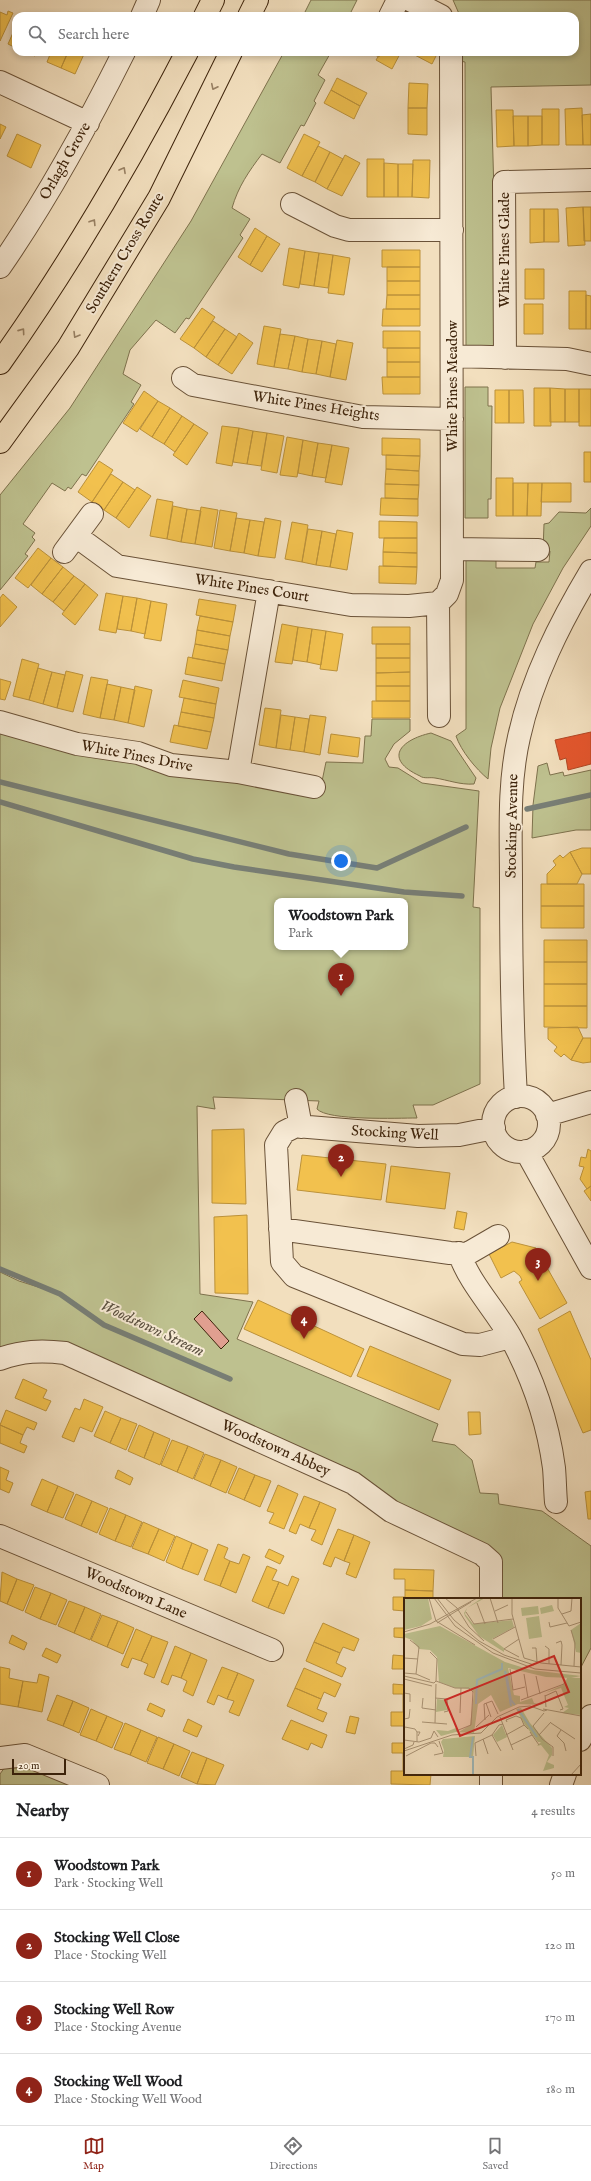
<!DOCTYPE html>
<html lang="en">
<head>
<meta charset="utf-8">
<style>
	:root { --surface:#fff; --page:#f2f2f2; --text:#202124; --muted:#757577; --line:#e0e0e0; --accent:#8f2418 }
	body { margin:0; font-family:"IM FELL English",serif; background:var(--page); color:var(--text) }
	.scale { position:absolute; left:12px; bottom:10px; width:54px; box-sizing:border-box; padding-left:4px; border:2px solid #3d230b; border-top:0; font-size:11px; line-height:14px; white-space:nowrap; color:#3d230b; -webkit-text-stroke:3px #f7ead5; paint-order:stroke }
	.you { position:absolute; left:341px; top:861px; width:14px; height:14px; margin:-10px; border:3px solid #fff; border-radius:50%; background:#1a73e8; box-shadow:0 0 0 6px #1a73e833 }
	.badge { display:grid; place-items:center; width:26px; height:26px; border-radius:50%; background:var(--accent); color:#fff; font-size:13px; font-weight:700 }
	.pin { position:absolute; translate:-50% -33px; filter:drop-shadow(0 1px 2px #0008) }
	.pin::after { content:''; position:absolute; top:21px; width:14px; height:12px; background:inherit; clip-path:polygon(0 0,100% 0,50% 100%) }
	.popup { position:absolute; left:274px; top:898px; width:134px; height:52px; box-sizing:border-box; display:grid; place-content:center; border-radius:8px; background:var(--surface); filter:drop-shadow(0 1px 3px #0005); font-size:13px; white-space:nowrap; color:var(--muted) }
	.popup b { font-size:15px; color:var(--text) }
	.popup::after { content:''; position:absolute; left:50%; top:100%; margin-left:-8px; border:8px solid transparent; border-top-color:var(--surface) }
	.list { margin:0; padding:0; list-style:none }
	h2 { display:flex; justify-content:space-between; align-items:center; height:52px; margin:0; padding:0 16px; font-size:17px }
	h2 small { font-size:13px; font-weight:400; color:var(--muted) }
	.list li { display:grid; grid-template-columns:26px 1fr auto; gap:12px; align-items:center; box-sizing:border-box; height:72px; padding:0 16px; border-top:1px solid var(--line) }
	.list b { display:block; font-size:15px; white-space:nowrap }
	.list p { margin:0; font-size:13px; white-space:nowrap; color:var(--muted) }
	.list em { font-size:13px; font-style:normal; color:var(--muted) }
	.icon { flex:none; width:22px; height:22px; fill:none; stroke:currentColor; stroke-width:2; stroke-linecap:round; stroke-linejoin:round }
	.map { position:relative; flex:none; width:591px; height:1785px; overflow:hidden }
	.search { position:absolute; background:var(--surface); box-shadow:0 2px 6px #0003; left:12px; right:12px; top:12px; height:44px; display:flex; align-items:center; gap:10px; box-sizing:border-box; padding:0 14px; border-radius:12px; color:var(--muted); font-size:15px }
	.sheet { height:340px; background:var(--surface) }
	nav { display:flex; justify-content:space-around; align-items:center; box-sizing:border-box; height:56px; border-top:1px solid var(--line); background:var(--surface); font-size:11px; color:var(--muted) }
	nav a { display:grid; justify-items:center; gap:2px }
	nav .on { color:var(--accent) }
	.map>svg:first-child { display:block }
	.green { fill:#bec18f; stroke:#7e724d; fill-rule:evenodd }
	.homes { fill:#f2c14e; stroke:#bc923a }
	.shops { fill:#e4572e; stroke:#b24724 }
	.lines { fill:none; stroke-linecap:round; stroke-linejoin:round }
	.stream { stroke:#787e75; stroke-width:5.5 }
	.building { fill:#e09f90; stroke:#3d230b }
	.minor-casing { stroke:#6a5238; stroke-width:24 }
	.highway-casing { stroke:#3d230b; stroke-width:24 }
	.minor { stroke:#f7ead5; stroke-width:22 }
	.highway { stroke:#f2dfbe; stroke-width:22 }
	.oneway { stroke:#988164 }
	.labels { text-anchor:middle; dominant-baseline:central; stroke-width:4; stroke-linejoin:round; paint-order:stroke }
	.street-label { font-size:15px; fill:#3d230b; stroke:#f7ead5 }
	.water-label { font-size:16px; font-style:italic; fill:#5b5040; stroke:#f7ead5 }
	.inset-river { fill:none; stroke:#a0babc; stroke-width:2 }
	.inset-road { fill:none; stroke:#aa9476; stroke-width:1 }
	.view { fill:#d62828; fill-opacity:0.15; stroke:#d62828; stroke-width:2 }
	.inset-edge { fill:none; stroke:#3d230b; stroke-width:2 }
</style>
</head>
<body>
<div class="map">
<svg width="591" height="1785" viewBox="0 0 591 1785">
	<rect width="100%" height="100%" fill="#f2dfbe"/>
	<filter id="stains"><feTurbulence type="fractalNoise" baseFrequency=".005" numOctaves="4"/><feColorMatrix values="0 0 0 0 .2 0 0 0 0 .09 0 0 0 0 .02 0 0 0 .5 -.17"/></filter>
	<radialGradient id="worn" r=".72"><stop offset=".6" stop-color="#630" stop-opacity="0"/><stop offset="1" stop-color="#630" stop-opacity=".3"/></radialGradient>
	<!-- green -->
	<path class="green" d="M311,0H357L349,16H303Z
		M453,0H591V85L491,87L498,335L496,342L491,347L466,346L465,62L460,61V52H575V16H460Z
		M284,52H331L318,75L325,80L314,101L316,103L304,126L301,125L280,163L262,154C249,171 238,187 232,208L250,219L240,235L243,238L189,319L186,318L175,333L156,320L130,350L123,374L141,385L131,402L134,404L86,476L82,474L71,489L68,487L65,491L52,483L23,524L35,533L32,537L35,540L25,554L28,556L0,590V495L70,408L191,221Z
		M465,387H488V406H492L491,499H488V518H465Z
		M591,508V526L563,568L533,624L500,708L491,748L488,779C476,769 461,751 456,736L466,729V555H496V568H535L536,562H549L550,551H543L544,524L549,523L559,512L586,513Z
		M372,719H410V731L394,744L385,759L389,767L398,768L422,783L479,791L473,907L480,908V1084L433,1105H413L417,1118C398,1118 328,1121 317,1109L319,1101L213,1097L215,1109L197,1106L200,1294L253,1302L237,1339L438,1424L432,1441L455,1445L472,1460L480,1493L498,1494L499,1504L542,1511L591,1546V1648L580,1669V1599H500V1575L399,1508L358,1473L347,1468L64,1345L0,1349V1272L19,1281L54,1292L0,1269V731L320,791L326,762L363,763L365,736H371ZM277,901H405V947H277Z
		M431,733L451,741L476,778L474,784C460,785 448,780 435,778C430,777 424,779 420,776C383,759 400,740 431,733Z
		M547,763L550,775L563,772L564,776L591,770V830H576L532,838L533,805L538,766Z
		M5,1767L36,1769L73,1785H0V1774Z"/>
	<!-- homes -->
	<path class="homes" d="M8,11L13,13L0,41V12L7,15Z
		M16,26V48L8,44Z
		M25,52H37L35,56Z
		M51,52H68L61,68L47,62Z
		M68,52H85L75,74L61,68Z
		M369,52H381L379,57Z
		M381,52H401L392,69L376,60Z
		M409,52H438L432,64Z
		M337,78L367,93L360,106L331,90Z
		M409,83L428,84L427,108H408Z
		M331,90L360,106L354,119L324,103Z
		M408,108H427V135L408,134Z
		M582,108L583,145H566L565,109Z
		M542,109H559V145H542Z
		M496,110H513L514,146L497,147Z
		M591,114V145H583L582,115Z
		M513,116H528V146H514Z
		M528,116H542V145L528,146Z
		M0,124L6,127L0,139Z
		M17,134L41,145L31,168L7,156Z
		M304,134L320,142L302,176L287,168Z
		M318,146L330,152L315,182L302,176Z
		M330,152L343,159L327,189L315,182Z
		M345,155L360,163L342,196L327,189Z
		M367,159H384V197H367Z
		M413,160H430L429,198L412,197Z
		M384,163L398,164V197H384Z
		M398,164H413L412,197H398Z
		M583,207H591V241H584Z
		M583,207L585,245L568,246L566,208Z
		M530,209H544V242L530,243Z
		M544,209H558L559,242H544Z
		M255,228L267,236L250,265L238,257Z
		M267,236L280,244L262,272L250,265Z
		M289,248L305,251L299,288L283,285Z
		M382,250H420V267H382Z
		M305,251L319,253L314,286L300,284Z
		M319,253L333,255L328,288L314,286Z
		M333,255L350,258L344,295L328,293Z
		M387,267H420V281H387Z
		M525,269H544V299H525Z
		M387,281H420V295H387Z
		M569,291H586V329H569Z
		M387,295H420V309H386Z
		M586,295L591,296V329H586Z
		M524,304H543V334H524Z
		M202,308L215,317L194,348L180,339Z
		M383,309H420V326H382Z
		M213,321L225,329L206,357L194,348Z
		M264,326L281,329L274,367L257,364Z
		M225,329L237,337L218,365L206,357Z
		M383,331H420V348H383Z
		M239,333L253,343L232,374L218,365Z
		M280,334L295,336L288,369L274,367Z
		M295,336L308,339L302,372L288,369Z
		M308,339L322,341L316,374L302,372Z
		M337,340L353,343L346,380L330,377Z
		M322,341L336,344L330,377L316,374Z
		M387,348H420V362H387Z
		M387,362H420V377H387Z
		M382,377H420V394H383Z
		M534,388H550L551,426H534Z
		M550,388L565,389V422H550Z
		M565,389H579V422H565Z
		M579,389H591V426H579Z
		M495,390H509V423H495Z
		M509,390H523L524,423H509Z
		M144,391L158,401L137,432L123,423Z
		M158,401L170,408L152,437L140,429Z
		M170,408L182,416L164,444L152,437Z
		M182,416L194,424L175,452L164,444Z
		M194,424L208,433L187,465L173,455Z
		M222,426L239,428L232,466L216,463Z
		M239,428L253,431L247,464L233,462Z
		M253,431L267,433L261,466L247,464Z
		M267,433L284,436L277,473L261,470Z
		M287,437L303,440L297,477L280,475Z
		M382,438L420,439V456L382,455Z
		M303,440L318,443L312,476L298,473Z
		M318,443L332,445L326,478L312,476Z
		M332,445L349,448L342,485L325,482Z
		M584,452H591V482H584Z
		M386,455L420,456L419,471L386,469Z
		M99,461L113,470L92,502L78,492Z
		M386,469L419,471V485L385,484Z
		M111,474L123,482L104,510L92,502Z
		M496,478H513V516H496Z
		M123,482L135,490L116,518L104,510Z
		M513,483H528L527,516H513Z
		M528,483H542L541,516H527Z
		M542,483H571V502H541Z
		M385,484L419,485L418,499L385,498Z
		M137,487L151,496L129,528L116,518Z
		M381,498L418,499V516L380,515Z
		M157,499L173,502L167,539L150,536Z
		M173,506L187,509L181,542L167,539Z
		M201,507L218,510L212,547L195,544Z
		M187,509L201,511L195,544L181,542Z
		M220,510L237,513L230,551L214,548Z
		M236,518L250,520L244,553L230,551Z
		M265,518L281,521L275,558L258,556Z
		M250,520L264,522L258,556L244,553Z
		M379,521L417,522V538H379Z
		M292,522L308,525L302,562L285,559Z
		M308,529L322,531L316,565L302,562Z
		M337,530L353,533L347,570L330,567Z
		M322,531L336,534L330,567L316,565Z
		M384,538H417V553L383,552Z
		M38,548L51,558L28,588L15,578Z
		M383,552L417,553V567L383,566Z
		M51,558L63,567L42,594L31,585Z
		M379,566L417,567L416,584L379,583Z
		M63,567L74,576L53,602L42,594Z
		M74,576L85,584L64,611L53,602Z
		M85,584L98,595L75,625L62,614Z
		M106,593L123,596L116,633L99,630Z
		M3,594L17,607L0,627V598Z
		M123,596L137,598L131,631L117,629Z
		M137,598L151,601L145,634L131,631Z
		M199,599L236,605L233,622L196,615Z
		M151,601L167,604L161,641L144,638Z
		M200,616L233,622L230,636L197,630Z
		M282,624L298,627L292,664L275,662Z
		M298,627L312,629L307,662L293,660Z
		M372,627H410V644H372Z
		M312,629L326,631L321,665L307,662Z
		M197,630L230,636L228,650L195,644Z
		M326,631L343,634L337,671L320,669Z
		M195,644L228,650L225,664L192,658Z
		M376,644H410V658H376Z
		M188,657L225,664L222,681L185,674Z
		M376,658H410V672L376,673Z
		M22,659L39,664L29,700L13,696Z
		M38,668L52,672L43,704L29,700Z
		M66,671L83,675L73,712L57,708Z
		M52,672L65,675L57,708L43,704Z
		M410,672V686H376V673Z
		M91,677L108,680L100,718L83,714Z
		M0,679L11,682L5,700L0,699Z
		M183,680L219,688L216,704L179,697Z
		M107,684L121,687L114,720L100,718Z
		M135,686L152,690L144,727L128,723Z
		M376,686H410V701H376Z
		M121,687L135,690L128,723L114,720Z
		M184,698L216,704L214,718L181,712Z
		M372,701H410V718H372Z
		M265,708L281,710L276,748L259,745Z
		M181,712L214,718L211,732L178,726Z
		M281,715L295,717L290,750L276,748Z
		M310,715L326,717L320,755L304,752Z
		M295,717L309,719L304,752L290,750Z
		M174,725L211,732L207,749L170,742Z
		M331,734L360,738L358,757L328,753Z
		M582,848H591V874H582L570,852Z
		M570,852L582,874L577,884H547V874L556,865L553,861L560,855L563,858Z
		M541,884H584V906H541Z
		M541,906H584V928H541Z
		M544,940H587V962H544Z
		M544,962H587V984H544Z
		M544,984H587V1006H544Z
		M544,1006H587V1028L544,1027Z
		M578,1027L583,1038L571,1060L564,1054L561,1057L554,1051L557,1047L548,1039V1028Z
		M583,1038H591V1062L583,1063L571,1060Z
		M244,1129L246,1204L212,1203V1130Z
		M588,1149L591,1151V1186L587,1189L580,1179L584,1167L579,1166L581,1157L586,1158Z
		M302,1155L386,1164L381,1200L297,1190Z
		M391,1166L450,1173L445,1209L386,1202Z
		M591,1186V1201L584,1191Z
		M457,1211L467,1213L464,1230L454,1228Z
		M247,1215L248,1294L215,1293L214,1217Z
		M512,1242L536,1248L567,1303L540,1319L519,1282L522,1280L520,1276L514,1271L501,1278L489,1254Z
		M258,1300L364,1349L351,1377L244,1329Z
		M570,1311L591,1360V1430L583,1433L538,1329Z
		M370,1346L451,1380L439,1410L357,1376Z
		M23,1379L47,1390L43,1398L51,1401L46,1411L15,1398Z
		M84,1399L103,1407L92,1432L80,1427L74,1442L62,1437L75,1408L80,1410Z
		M6,1410L37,1423L34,1430L27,1427L23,1435L0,1425Z
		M105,1411L121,1418L110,1443L94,1436Z
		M468,1412H480L481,1434L469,1435Z
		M121,1418L137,1424L126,1450L110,1443Z
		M0,1425L23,1435L20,1443L27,1446L24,1453L0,1443Z
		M139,1425L154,1432L144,1458L128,1451Z
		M154,1432L170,1439L160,1465L144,1458Z
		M172,1440L188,1446L177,1472L161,1465Z
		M188,1446L204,1453L193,1479L177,1472Z
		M205,1454L221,1460L210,1486L194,1479Z
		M221,1460L237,1467L226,1493L210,1486Z
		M0,1467L9,1471L6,1480L13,1483L9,1493L0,1489Z
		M239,1468L255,1475L244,1500L228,1493Z
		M118,1470L133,1478L130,1485L115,1478Z
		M255,1475L271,1481L260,1507L244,1500Z
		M42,1479L58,1486L47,1512L31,1505Z
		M278,1485L298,1494L284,1529L269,1523L274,1513L267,1511Z
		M58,1486L74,1493L63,1518L47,1512Z
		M591,1491V1519H588L585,1492Z
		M76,1494L92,1501L81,1526L65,1519Z
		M304,1496L320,1502L309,1528L300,1524L296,1534L289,1531Z
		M92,1501L108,1508L97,1533L81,1526Z
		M320,1502L336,1509L322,1545L311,1540L316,1530L309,1528Z
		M110,1508L126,1515L115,1541L99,1534Z
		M126,1515L142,1522L131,1547L115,1541Z
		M143,1522L159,1529L148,1554L132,1548Z
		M159,1529L175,1536L164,1561L148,1554Z
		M338,1529L354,1535L344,1561L335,1557L331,1567L323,1564Z
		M354,1535L370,1542L356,1578L346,1574L350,1563L344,1561Z
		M176,1536L192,1543L182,1569L166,1562Z
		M192,1543L208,1550L198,1575L182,1569Z
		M218,1544L228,1548L224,1558L230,1561L220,1586L204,1580Z
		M269,1549L284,1556L280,1564L265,1557Z
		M243,1554L250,1557L236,1593L220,1586L230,1561L239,1564Z
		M267,1566L277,1570L272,1580L279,1582L268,1608L252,1601Z
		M394,1569L434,1570L433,1591L405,1590V1579H394Z
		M2,1572L17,1579L7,1604L0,1601Z
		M292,1576L299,1579L284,1614L268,1608L279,1582L288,1586Z
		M17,1579L34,1585L23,1611L7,1604Z
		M35,1587L51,1593L40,1619L25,1612Z
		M405,1590L433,1591V1599H405V1611L393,1610V1597H405Z
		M51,1593L67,1600L56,1625L40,1619Z
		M69,1601L85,1607L74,1633L58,1626Z
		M85,1607L101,1614L90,1640L74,1633Z
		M102,1615L118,1621L107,1647L91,1640Z
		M118,1621L134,1628L123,1654L107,1647Z
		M323,1623L359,1639L354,1651L343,1647L340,1653L314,1642Z
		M394,1628H405V1648V1638L394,1637Z
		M136,1629L152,1636L141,1661L132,1658L128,1668L121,1665Z
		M12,1635L27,1643L24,1650L9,1643Z
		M152,1636L168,1642L154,1678L144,1674L148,1664L141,1661Z
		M314,1642L340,1653L336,1663L346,1668L342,1677L306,1661Z
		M175,1646L191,1653L181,1678L172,1675L168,1685L161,1682Z
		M46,1648L61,1655L57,1663L42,1656Z
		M405,1648V1669H392L393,1655L405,1656Z
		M191,1653L207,1660L193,1696L183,1691L187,1681L181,1678Z
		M0,1667L10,1669L9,1678L23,1681L18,1707L0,1704Z
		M222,1667L238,1673L227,1699L218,1695L214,1705L207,1702Z
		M304,1668L341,1684L335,1697L324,1692L321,1699L295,1688Z
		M238,1673L254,1680L239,1716L229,1712L234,1701L227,1699Z
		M39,1674L49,1677L42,1712L18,1707L23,1681L37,1683Z
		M393,1684L405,1685V1705H403V1694H393Z
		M295,1688L321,1699L317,1709L327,1713L323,1722L287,1706Z
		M57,1695L73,1701L63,1726L47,1720Z
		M73,1701L89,1708L79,1733L63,1726Z
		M150,1703L165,1710L162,1717L147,1710Z
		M403,1705H405V1726H391V1712H403Z
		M91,1709L107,1716L96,1741L80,1735Z
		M107,1716L123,1723L112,1748L96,1741Z
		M350,1716L359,1718L355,1734L346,1732Z
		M188,1719L202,1726L197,1737L183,1731Z
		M291,1720L327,1735L322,1748L311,1743L308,1750L282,1739Z
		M125,1723L141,1730L130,1755L114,1749Z
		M141,1730L157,1737L146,1762L130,1755Z
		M158,1737L174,1744L163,1769L147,1763Z
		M392,1743H405V1764H403V1753H392Z
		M174,1744L190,1751L179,1776L163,1769Z
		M192,1752L207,1758L197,1784L181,1777Z
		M207,1758L224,1765L215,1785L197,1784Z
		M403,1764H405V1774H431L430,1785L391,1784V1771H403Z"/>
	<!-- shops -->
	<path class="shops" d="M591,732V764L568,770L566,758L560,760L555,740Z"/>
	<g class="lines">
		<!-- stream -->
		<path class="stream" d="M0,782L289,854L377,868L466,827
			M0,802L193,859L234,867L404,892L462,896
			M527,809L591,795
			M0,1269L60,1294L104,1325L230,1379"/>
	</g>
	<!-- building -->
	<path class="building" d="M202,1311L229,1341L221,1349L194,1319Z"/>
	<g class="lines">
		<!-- minor casing -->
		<g class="minor-casing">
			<path id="minor" d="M410,0L441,16
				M142,16L149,0
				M390,16L398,0
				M0,82L88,123
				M292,204L335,226L349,230H452
				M0,267C47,199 87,126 124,52
				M452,356L567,359L591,364
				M505,358L504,182L591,180
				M183,378L193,385L363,417L452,419
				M76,536L117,566L351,605L409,606L438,603
				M452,549L538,550
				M64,552L92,514
				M439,716L438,603L447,594L452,580L451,52
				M0,722L77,744L138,753L171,765L238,772L269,591
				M238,772L314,787
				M493 1124a28 28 0 1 1 56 0a28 28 0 1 1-56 0Z
				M516,1097C512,1025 511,953 511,882C511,834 508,784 519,737C532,678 560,623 591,571
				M296,1100L301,1127
				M547,1115L591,1102
				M494,1128L459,1135L418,1136L296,1126L284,1132L276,1145L282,1262L294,1276L463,1344L480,1345L510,1337
				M526,1151L591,1268
				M280,1229L450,1253L467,1254L498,1236
				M459,1253C470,1284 494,1308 510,1336C532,1376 548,1423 554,1468C555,1479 555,1491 556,1502
				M0,1359C22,1351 41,1350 65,1353L353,1483L391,1511L482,1554L491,1562V1599
				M0,1536L272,1650
				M580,1740L591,1716
				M0,1758L25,1755L98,1785
				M491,1785V1774
				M561,1785L565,1774"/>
		</g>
		<!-- highway casing -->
		<g class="highway-casing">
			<path id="highway" d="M205,16L213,0
				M249,16L257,0
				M0,363C70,264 131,160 187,52
				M0,442L68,348L159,198L231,52"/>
		</g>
		<!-- minor -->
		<use href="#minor" class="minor"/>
		<!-- highway -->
		<use href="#highway" class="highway"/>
	</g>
	<!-- one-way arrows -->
	<defs><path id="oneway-chevron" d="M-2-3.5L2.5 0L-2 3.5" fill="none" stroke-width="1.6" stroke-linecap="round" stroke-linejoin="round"/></defs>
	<g class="oneway">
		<use href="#oneway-chevron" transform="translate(214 87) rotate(116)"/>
		<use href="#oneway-chevron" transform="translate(123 170) rotate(-61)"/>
		<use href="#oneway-chevron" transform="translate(93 222) rotate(-58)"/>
		<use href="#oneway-chevron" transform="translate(22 331) rotate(-55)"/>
		<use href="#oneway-chevron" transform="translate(76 335) rotate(121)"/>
	</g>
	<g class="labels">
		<!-- street labels -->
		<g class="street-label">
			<text transform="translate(65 161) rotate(-60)">Orlagh Grove</text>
			<text transform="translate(504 250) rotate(-90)">White Pines Glade</text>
			<text transform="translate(125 253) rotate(-59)">Southern Cross Route</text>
			<text transform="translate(452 386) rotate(-90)">White Pines Meadow</text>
			<text transform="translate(316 406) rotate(9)">White Pines Heights</text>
			<text transform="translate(252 588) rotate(9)">White Pines Court</text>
			<text transform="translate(137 756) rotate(11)">White Pines Drive</text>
			<text transform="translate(512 826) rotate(-89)">Stocking Avenue</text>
			<text transform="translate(395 1133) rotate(3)">Stocking Well</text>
			<text transform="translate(276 1448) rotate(24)">Woodstown Abbey</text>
			<text transform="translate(136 1593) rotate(23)">Woodstown Lane</text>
		</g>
		<!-- water labels -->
		<g class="water-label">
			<text transform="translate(152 1329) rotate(25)">Woodstown Stream</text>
		</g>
	</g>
	<!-- overview -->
	<g transform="translate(404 1598)">
		<rect width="177" height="177" fill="#f2dfbe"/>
		<path d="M4,0H24L28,21L17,28L0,32V2ZM78,0H81L63,10L61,16L69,26L108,22L110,29L88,41L100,50V54L75,38L61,18L60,15L63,10ZM148,7L150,13L137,16L136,10ZM134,8L135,16L118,18L117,10ZM135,18L138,39L125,41L122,20ZM177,25V55L172,54L167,32ZM36,28L101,64L127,72L177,78L167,80H177V117L158,115L165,110L160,109L164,107L157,90L141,95L161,86L163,80H167L142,79L104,70L110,97L116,98V104L128,100L130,105L140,107L114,106L96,114L87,97L74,106L70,135L52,134L37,138L32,132L44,133L52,130L55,134L66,127L70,95L67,91L51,90L35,84L33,59L26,52L15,51L8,42L0,39V36ZM33,101L42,102L43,112L32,114ZM117,110L126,125L148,150V157L143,164L150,167V170L139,173L145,157L137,147L133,148L137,144H134L121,127L112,111ZM98,127L103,139L93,144L89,137ZM71,138L69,159H39L40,152L37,144L39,141Z" fill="#bec18f"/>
		<path class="inset-river" d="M101,73L107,108M102,75L107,102L111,107M72,106L73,82L98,71V65M114,111L133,139M69,139L66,159H69V177"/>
		<path class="inset-road" d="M25,0L32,23L71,47M30,0L51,28L89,55L131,71L177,75M33,0L50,22L75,43L100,57L130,67M41,0L53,10L65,29L80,43M86,0L94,25M108,0V16L120,60L137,65L177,69M154,0V10L165,28L177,24M73,5L81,26M91,13L104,7M62,14L70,26L109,21M158,16L167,13L168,0M145,24L146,29L163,25M33,25L67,4M167,32L171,45L170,68M0,34L26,26L73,0M89,41L111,29M115,41L100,51L115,59M6,42L15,49L12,76M152,45L157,43L158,47L157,67M141,48L145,51V66M128,50H132L133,64M26,54L33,61L32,83M0,60L14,61M106,71L109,92L121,89M0,75L12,76L26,82M120,76L124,100M0,78L30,85M132,78L136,96M0,81L28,88M30,85L32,83L51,90H65L69,94L67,127L52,133M0,95L6,96V104M141,97L142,109M141,98L152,93L159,111L156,112M19,100L18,110L32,112M31,100L43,101L44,113L40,114M117,102L160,86L161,82M82,105L87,119M139,111L177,118M56,115L57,90M140,115L129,128L138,141L149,149V158M96,119L109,152M0,121L5,120L6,111M81,122L80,106L88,103L94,116M18,124L43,126M103,124L102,122L112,118L117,120L120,127M31,125L32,86M147,125L171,141M72,129L85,117M0,132L1,129L11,131L13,134M157,132L153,138L160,145L162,153M126,134L135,147M88,137L97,153M102,137L120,127L124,131M135,137L147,124M79,141L84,156M0,142L15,144L27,140L30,133L34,139M13,144V134H16L14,138M107,147L128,137M0,151L9,147L10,144M0,153L48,137L77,135L93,119L115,109L126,108L140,113L143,112M30,157L39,155L35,143M2,158L27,145H31L34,149M72,158L71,145L88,137L95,127L99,126M167,177L177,166"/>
		<path class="view" d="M150,58L165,94L56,138L41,102Z"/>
		<rect width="177" height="177" class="inset-edge"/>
	</g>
	<rect width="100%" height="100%" filter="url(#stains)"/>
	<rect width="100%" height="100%" fill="url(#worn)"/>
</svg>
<div class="scale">20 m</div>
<div class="you"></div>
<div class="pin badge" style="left:341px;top:996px">1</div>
<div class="popup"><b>Woodstown Park</b>Park</div>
<div class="pin badge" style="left:341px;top:1177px">2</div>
<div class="pin badge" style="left:538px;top:1281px">3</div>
<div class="pin badge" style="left:304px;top:1339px">4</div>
<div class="search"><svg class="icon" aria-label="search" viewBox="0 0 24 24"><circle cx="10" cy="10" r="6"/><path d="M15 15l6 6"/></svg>Search here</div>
</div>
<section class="sheet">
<h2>Nearby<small>4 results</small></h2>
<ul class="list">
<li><span class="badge">1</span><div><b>Woodstown Park</b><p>Park · Stocking Well</p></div><em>50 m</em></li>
<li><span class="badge">2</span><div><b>Stocking Well Close</b><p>Place · Stocking Well</p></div><em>120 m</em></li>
<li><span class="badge">3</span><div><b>Stocking Well Row</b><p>Place · Stocking Avenue</p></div><em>170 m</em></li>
<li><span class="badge">4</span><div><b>Stocking Well Wood</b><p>Place · Stocking Well Wood</p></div><em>180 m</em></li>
</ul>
</section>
<nav>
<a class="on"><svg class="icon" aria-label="map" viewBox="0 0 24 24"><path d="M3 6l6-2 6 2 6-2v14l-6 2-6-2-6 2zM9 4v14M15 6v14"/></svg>Map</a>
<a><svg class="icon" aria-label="directions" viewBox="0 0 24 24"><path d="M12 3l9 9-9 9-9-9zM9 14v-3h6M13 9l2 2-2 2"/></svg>Directions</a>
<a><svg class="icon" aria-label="saved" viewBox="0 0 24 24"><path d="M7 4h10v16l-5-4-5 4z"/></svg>Saved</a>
</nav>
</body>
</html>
